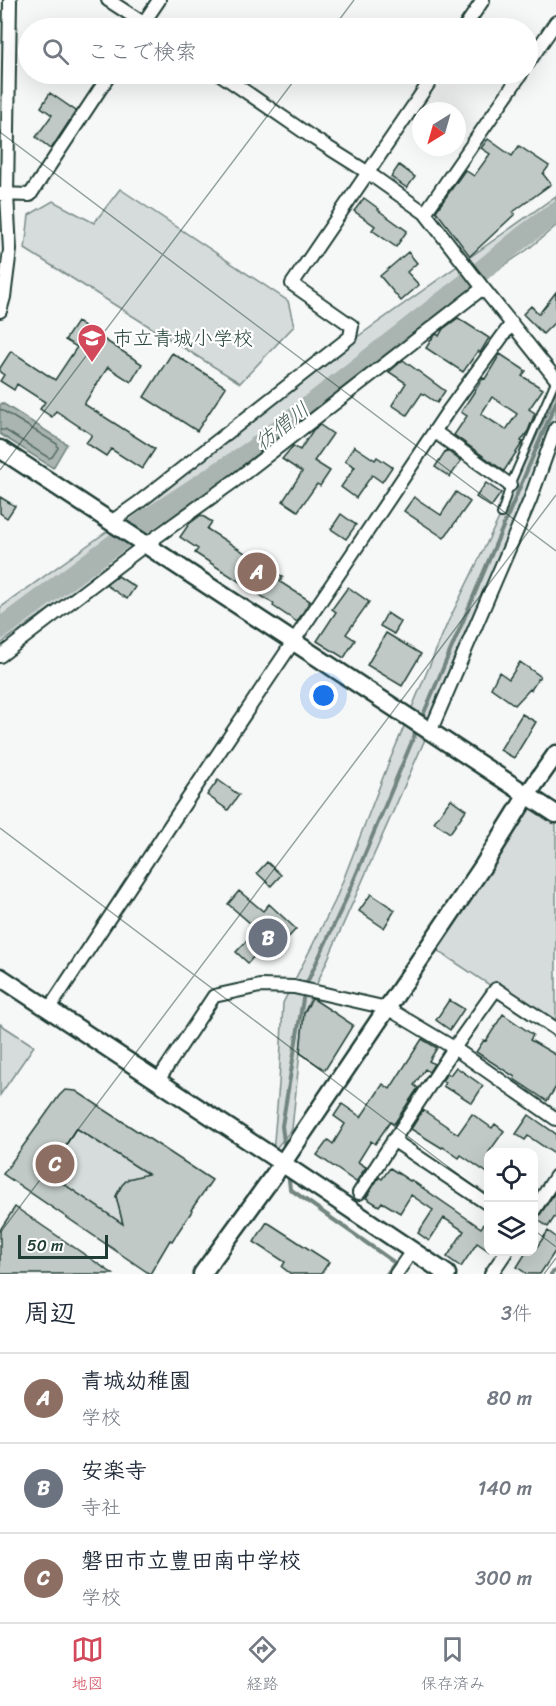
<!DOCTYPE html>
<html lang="ja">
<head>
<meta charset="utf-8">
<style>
	:root { --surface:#fff; --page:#f2f2f3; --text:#1f2937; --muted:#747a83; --line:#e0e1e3; --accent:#d1495b }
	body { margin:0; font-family:Sriracha,"Klee One",sans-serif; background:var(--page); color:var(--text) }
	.controls { position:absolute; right:18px; bottom:18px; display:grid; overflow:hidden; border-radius:12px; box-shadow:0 6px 24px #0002 }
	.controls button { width:54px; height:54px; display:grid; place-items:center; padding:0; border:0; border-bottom:2px solid var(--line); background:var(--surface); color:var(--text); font:30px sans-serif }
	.compass { position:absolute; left:412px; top:102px; width:54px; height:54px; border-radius:50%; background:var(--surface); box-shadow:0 6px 24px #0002; rotate:217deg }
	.scale { position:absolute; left:18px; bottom:15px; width:90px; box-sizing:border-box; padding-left:6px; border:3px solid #1f3d34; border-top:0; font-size:16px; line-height:21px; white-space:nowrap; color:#1f3d34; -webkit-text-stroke:4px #fff; paint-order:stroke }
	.you { position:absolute; left:324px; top:696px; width:21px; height:21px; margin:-15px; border:4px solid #fff; border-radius:50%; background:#1a73e8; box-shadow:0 0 0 9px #1a73e833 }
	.badge { display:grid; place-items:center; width:39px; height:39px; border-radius:50%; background:var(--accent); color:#fff; font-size:20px; font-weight:700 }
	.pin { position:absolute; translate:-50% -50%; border:3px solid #fff; box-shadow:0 2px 6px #0006 }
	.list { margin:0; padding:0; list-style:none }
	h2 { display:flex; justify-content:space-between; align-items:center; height:78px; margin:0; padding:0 24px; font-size:26px }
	h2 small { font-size:20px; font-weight:400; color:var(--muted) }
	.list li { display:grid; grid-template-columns:39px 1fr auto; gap:18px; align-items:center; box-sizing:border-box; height:90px; padding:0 24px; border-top:2px solid var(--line) }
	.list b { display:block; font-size:22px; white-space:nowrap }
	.list p { margin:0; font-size:20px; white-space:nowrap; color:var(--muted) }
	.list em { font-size:20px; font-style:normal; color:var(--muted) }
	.icon { flex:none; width:33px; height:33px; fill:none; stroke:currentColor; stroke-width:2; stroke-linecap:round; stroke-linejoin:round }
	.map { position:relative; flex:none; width:556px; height:1274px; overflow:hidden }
	.search { position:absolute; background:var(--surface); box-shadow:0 6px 24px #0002; left:18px; right:18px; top:18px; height:66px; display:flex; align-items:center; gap:15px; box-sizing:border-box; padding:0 21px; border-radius:33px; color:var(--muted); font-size:22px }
	.sheet { height:348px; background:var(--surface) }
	nav { display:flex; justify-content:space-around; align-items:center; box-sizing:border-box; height:84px; border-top:2px solid var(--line); background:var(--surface); font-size:16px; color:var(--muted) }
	nav a { display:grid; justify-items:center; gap:3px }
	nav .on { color:var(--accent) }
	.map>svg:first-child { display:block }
	.green { fill:#d6dcdb; stroke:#7a8c88; stroke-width:1.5 }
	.water { fill:#aab5b1; stroke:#72857f; stroke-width:1.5 }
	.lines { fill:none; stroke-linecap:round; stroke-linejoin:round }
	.shore { stroke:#576d66; stroke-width:1.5 }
	.stream { stroke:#72857f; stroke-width:4 }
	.river { stroke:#aab5b1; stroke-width:21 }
	.building { fill:#c0c9c6; stroke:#1f3d34; stroke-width:1.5; fill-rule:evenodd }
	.lane-casing { stroke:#1f3d34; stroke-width:10 }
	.street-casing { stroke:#1f3d34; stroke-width:16 }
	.secondary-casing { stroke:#1f3d34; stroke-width:21 }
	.lane { stroke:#fff; stroke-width:6 }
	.street { stroke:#fff; stroke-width:12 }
	.secondary { stroke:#fff; stroke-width:16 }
	.ticks { fill:none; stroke:#1f3d34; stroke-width:1.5; stroke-opacity:0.45 }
	.labels { text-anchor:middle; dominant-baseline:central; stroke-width:4.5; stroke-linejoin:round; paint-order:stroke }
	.poi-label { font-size:20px; fill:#1f3d34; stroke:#fff; text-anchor:start }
	.water-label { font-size:21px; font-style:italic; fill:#49615a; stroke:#fff }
</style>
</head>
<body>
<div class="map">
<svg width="556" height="1274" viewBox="0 0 556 1274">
	<rect width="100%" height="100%" fill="#f6f7f7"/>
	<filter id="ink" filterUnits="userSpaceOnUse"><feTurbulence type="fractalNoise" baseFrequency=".0167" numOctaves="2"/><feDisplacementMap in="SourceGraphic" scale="12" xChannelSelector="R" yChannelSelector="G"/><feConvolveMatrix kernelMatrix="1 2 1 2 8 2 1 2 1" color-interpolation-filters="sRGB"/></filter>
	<g filter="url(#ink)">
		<!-- green -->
		<path class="green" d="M120,189L288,301L294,326L240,383L25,249L29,215L53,201L94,223Z
			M556,196V226L527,250L474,286L442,320L187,515L91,579L0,644V608L144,505L281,391Z
			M556,389V435L476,624L304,1013L292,1129L273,1152L279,1084L283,1003L335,901L387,767L447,624L501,514L550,408Z
			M527,795L556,814V1029L429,945Z
			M0,1024L34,1046L0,1095Z
			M76,1128L155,1178C133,1177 127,1175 116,1196L123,1224L49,1174Z"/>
		<!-- water -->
		<path class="water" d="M2,403L67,444L53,468L0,434V405Z"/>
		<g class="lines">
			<!-- shore -->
			<path class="shore" d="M0,409L57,444L58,448L52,457L49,458L5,430H0"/>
			<!-- stream -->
			<path class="stream" d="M421,720L556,402
				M285,1150L282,1126L305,987L346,899L418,727
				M288,1172L290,1189L395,1263L387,1274
				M551,1274L556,1270"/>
			<!-- river -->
			<path class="river" d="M0,629L151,517L253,450L463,286L521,238L556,212"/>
		</g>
		<!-- building -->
		<path class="building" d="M50,93L76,111L51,149L36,137L52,115L41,107Z
			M488,139L512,156L519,146L549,166L543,174L551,184L513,212L515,214L470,256L436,211L465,170L474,176L490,154L481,148Z
			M399,165L415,177L407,188L391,177Z
			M364,198L379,209L378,210L407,231L396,247L372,230L375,226L354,211Z
			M408,252L417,263L407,272L419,285L401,301L380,276Z
			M556,292V321L543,334L523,314L531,306L539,314Z
			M458,318L489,338L480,353L478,351L463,372L426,348L433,337L437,334L439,336L443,329Z
			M77,322L142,364L131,382L108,367L84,404L155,449L142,469L111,449L106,456L86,443L92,435L56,411L52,417L40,409L45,402L17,384L14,390L0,381L4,375L0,372V368L11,351L55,380L77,347L65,340Z
			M172,353L226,387L197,431L144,397Z
			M500,354L526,371L522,376L543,389L529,409L535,413L528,431L521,441L523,442L504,471L454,435L467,416L461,412L483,378L485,379ZM492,397L517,414L506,430L481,414Z
			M403,360L445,391L437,403L422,393L407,415L392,405L406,383L389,372Z
			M320,425L333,434L314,461L330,471L320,486L317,484L298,511L283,501L302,472L282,459L293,446L300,450L313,430Z
			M354,446L375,460L377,457L392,467L382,482L372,475L356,498L341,487L355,467L345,461Z
			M446,450L461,461L450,477L435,467Z
			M486,483L501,493L491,507L476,497Z
			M456,492L470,502L444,538L404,511L414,497L441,515Z
			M0,497L15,506L7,518L0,513Z
			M341,514L356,525L346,539L331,529Z
			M201,515L212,522L207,529L283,577L280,582L310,601L297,622L273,606L274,604L195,553L198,549L180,537L189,524Z
			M118,576L135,587L127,599L106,585Z
			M348,587L369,602L346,634L355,640L344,658L317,641L336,612L332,609Z
			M387,613L401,622L394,634L380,626Z
			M386,633L421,654L402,686L367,665Z
			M520,662L540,676L531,690L530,689L515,705L491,688L499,672L509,679Z
			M522,714L536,722L514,758L500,750Z
			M218,780L239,795L228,810L207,795Z
			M451,799L466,810L450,833L434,822Z
			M267,862L281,875L271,886L257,873Z
			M239,891L263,911L269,904L296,929L274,953L264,945L248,963L236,952L255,932L249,927L251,924L228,904Z
			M371,894L395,910L384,928L359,911Z
			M312,999L315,1000L353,1025L325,1070L300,1053L304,1013Z
			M449,1000L464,1009L450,1030L436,1020Z
			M503,1014L533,1035L530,1040L556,1055V1087L547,1101L514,1079L515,1077L476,1052L484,1040L486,1041Z
			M422,1039L437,1048L429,1061L434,1064L429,1072L425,1069L414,1085L418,1088L394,1124L390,1122L375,1144L371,1141L358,1162L366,1167L356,1182L317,1155L328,1140L333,1144L345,1124L334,1116L342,1104L361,1117L383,1084L390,1089Z
			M456,1067L483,1086L472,1103L452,1090L451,1091L443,1086L445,1083L442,1081L447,1073L450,1075Z
			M65,1090L76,1091L212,1180L191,1210L192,1211L172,1241L170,1240L150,1274L3,1174L59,1096ZM76,1128L148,1174L128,1179L122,1185L116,1196L123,1224L49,1174Z
			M423,1110L458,1134L472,1114L492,1128L495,1124L504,1131L489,1152V1174L461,1155L459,1158L443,1147L442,1148L411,1129Z
			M529,1115L556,1134V1155L528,1136L525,1140L516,1134Z
			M390,1168L410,1181L411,1180L481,1228L489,1217V1251L477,1243L461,1267L447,1257L464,1231L444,1218L429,1241L418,1233L433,1210L411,1195L400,1213L382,1202L379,1206L366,1198L379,1177L382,1179Z
			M556,1191V1215L548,1227L537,1219Z
			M15,1207L113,1274H0V1230Z
			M267,1222L329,1262L321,1274H291L282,1267L285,1262L254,1242Z
			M548,1231L556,1237V1250L540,1274H527L517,1267L527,1251H534Z"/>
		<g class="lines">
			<!-- lane casing -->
			<g class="lane-casing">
				<path id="lane" d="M501,514L510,485L556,379"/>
			</g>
			<!-- street casing -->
			<g class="street-casing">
				<path id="street" d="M108,0L151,28
					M140,28L159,0
					M464,28L483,0
					M528,63L556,22
					M220,74L313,138L367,172L425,213L483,288L556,379
					M0,194L30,195L110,74
					M425,213L521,74
					M0,311L4,297L10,250L7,195L10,0
					M435,432L510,485
					M111,522L138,503L350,337L352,326L292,284L435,74
					M0,656L145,545L237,479L483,288
					M430,732L530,500L556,428
					M49,1009L179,812L446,414L512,323
					M157,1082L214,996L260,986L294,987L387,1008L454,1048L556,1119
					M393,1140L488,1204
					M359,1193L454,1048L496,989L556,1029
					M534,1210L556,1176
					M396,1274L412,1251
					M491,1274L506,1252"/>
			</g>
			<!-- secondary casing -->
			<g class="secondary-casing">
				<path id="secondary" d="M0,449L556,814
					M0,977L264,1151L447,1274
					M202,1274L282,1164L483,866L527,795L556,754"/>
			</g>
			<!-- lane -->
			<use href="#lane" class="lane"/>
			<!-- street -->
			<use href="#street" class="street"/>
			<!-- secondary -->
			<use href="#secondary" class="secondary"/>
		</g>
	</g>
	<!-- ticks -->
	<path class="ticks" d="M333,28L354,0M0,132L556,551M0,470L299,74M0,828L488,1197M534,1230L556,1247M0,1233L556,495M544,1274L556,1258"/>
	<!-- icons -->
	<defs>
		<g id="school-pin" transform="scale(1.5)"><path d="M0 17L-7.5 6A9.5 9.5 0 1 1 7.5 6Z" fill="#d1495b" stroke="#fff"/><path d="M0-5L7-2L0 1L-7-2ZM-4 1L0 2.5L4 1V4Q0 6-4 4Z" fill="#fff"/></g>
	</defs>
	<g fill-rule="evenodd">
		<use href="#school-pin" x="92" y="338"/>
	</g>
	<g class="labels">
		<!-- poi labels -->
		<g class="poi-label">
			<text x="113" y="338">市立青城小学校</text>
		</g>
		<!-- water labels -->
		<g class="water-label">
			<text transform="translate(282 426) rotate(-38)">彷僧川</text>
		</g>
	</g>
</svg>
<div class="controls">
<button><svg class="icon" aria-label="locate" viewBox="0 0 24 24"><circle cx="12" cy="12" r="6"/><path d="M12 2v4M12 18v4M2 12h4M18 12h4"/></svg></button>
<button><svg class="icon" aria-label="layers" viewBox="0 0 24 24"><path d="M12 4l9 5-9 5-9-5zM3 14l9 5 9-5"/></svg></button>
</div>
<svg class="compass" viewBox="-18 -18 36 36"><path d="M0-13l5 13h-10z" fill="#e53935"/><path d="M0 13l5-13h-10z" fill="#747a83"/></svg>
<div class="scale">50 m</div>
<div class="you"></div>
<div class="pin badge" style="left:257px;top:572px;background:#8d6e63">A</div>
<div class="pin badge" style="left:268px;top:938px;background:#6b7280">B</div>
<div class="pin badge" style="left:55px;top:1164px;background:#8d6e63">C</div>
<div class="search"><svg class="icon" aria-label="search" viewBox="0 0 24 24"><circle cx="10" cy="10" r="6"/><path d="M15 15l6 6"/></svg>ここで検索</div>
</div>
<section class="sheet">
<h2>周辺<small>3件</small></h2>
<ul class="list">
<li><span class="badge" style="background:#8d6e63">A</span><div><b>青城幼稚園</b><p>学校</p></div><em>80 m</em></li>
<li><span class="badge" style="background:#6b7280">B</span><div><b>安楽寺</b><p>寺社</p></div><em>140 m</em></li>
<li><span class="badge" style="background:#8d6e63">C</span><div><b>磐田市立豊田南中学校</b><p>学校</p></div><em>300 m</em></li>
</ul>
</section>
<nav>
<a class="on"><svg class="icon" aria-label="map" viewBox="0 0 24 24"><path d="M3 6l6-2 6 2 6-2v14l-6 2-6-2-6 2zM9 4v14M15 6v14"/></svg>地図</a>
<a><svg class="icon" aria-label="directions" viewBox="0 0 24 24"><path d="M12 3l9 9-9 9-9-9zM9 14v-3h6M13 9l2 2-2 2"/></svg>経路</a>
<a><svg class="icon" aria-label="saved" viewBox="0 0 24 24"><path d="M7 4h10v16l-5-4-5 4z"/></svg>保存済み</a>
</nav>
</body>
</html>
